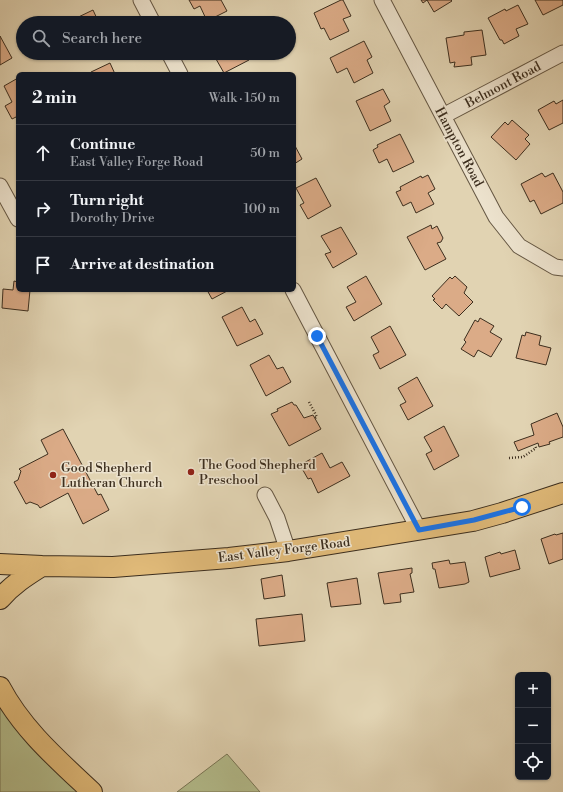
<!DOCTYPE html>
<html lang="en">
<head>
<meta charset="utf-8">
<style>
	:root { --surface:#171b24; --page:#242831; --text:#f1f3f6; --muted:#9ea1a6; --line:#363941 }
	body { margin:0; font-family:"Libre Bodoni",serif; background:var(--page); color:var(--text) }
	.controls { position:absolute; right:12px; bottom:12px; display:grid; overflow:hidden; border-radius:6px; box-shadow:0 1px 3px #0004 }
	.controls button { width:36px; height:36px; display:grid; place-items:center; padding:0; border:0; border-bottom:1px solid var(--line); background:var(--surface); color:var(--text); font:20px sans-serif }
	.stop { position:absolute; width:12px; height:12px; margin:-9px; border:3px solid #1a73e8; border-radius:50%; background:#fff }
	.stop.end { background:#1a73e8; border-color:#fff; box-shadow:0 1px 4px #0008 }
	.list { margin:0; padding:0; list-style:none }
	h2 { display:flex; justify-content:space-between; align-items:center; height:52px; margin:0; padding:0 16px; font-size:17px }
	h2 small { font-size:13px; font-weight:400; color:var(--muted) }
	.list li { display:grid; grid-template-columns:26px 1fr auto; gap:12px; align-items:center; box-sizing:border-box; height:56px; padding:0 16px; border-top:1px solid var(--line) }
	.list b { display:block; font-size:15px; white-space:nowrap }
	.list p { margin:0; font-size:13px; white-space:nowrap; color:var(--muted) }
	.list em { font-size:13px; font-style:normal; color:var(--muted) }
	.icon { flex:none; width:22px; height:22px; fill:none; stroke:currentColor; stroke-width:2; stroke-linecap:round; stroke-linejoin:round }
	.map { position:relative; flex:none; width:563px; height:792px; overflow:hidden }
	.search { position:absolute; background:var(--surface); box-shadow:0 1px 3px #0004; left:16px; top:16px; width:280px; height:44px; display:flex; align-items:center; gap:10px; box-sizing:border-box; padding:0 14px; border-radius:22px; color:var(--muted); font-size:15px }
	.panel { position:absolute; background:var(--surface); box-shadow:0 1px 3px #0004; left:16px; top:72px; width:280px; height:220px; border-radius:6px }
	.map>svg:first-child { display:block }
	.green { fill:#b3bc8c; stroke:#787555 }
	.building { fill:#dbab87; stroke:#3c2e1e }
	.lines { fill:none; stroke-linecap:round; stroke-linejoin:round }
	.minor-casing { stroke:#655743; stroke-width:17 }
	.major-casing { stroke:#3c2e1e; stroke-width:22 }
	.path { stroke:#3c2e1e; stroke-width:2.5; stroke-dasharray:1 2; stroke-linecap:butt }
	.minor { stroke:#ece2cd; stroke-width:15 }
	.major { stroke:#e0ba79; stroke-width:20 }
	.route { stroke:#1a73e8; stroke-width:5 }
	.poi-dot { fill:#8f2418; stroke:#ece2cd; stroke-width:1.5 }
	.labels { text-anchor:middle; dominant-baseline:central; stroke-width:3; stroke-linejoin:round; paint-order:stroke }
	.street-label { font-size:13px; fill:#3c2e1e; stroke:#ece2cd }
	.poi-label { font-size:13px; fill:#3c2e1e; stroke:#ece2cd; text-anchor:start }
</style>
</head>
<body>
<div class="map">
<svg width="563" height="792" viewBox="0 0 563 792">
	<rect width="100%" height="100%" fill="#e1d3b2"/>
	<filter id="stains"><feTurbulence type="fractalNoise" baseFrequency=".005" numOctaves="4"/><feColorMatrix values="0 0 0 0 .2 0 0 0 0 .09 0 0 0 0 .02 0 0 0 .5 -.17"/></filter>
	<radialGradient id="worn" r=".72"><stop offset=".6" stop-color="#630" stop-opacity="0"/><stop offset="1" stop-color="#630" stop-opacity=".3"/></radialGradient>
	<!-- green -->
	<path class="green" d="M0,687L92,792H0Z
		M227,754L260,792H177Z"/>
	<!-- building -->
	<path class="building" d="M189,0H221L227,11L207,21L200,6L194,9Z
		M341,0H343L351,16L343,19L349,31L330,40L324,28L321,29L314,13Z
		M421,0H451L452,1L434,12L427,0L423,3Z
		M535,0H563V5L543,15Z
		M518,5L528,24L516,29L519,36L504,44L502,40H500L488,18L505,9L506,11Z
		M93,10L99,23H68V22Z
		M482,30L486,55L471,57L472,65L454,67L455,62L450,63L446,38L464,35V32Z
		M0,36L12,58L0,65Z
		M364,41L372,57L367,60L373,73L354,83L347,68L337,73L330,58Z
		M221,53H245L249,60L224,73L216,59L222,56Z
		M110,63L115,74H91V72Z
		M18,78V116L12,119L5,106L12,102L4,86Z
		M383,89L390,102L384,106L391,121L370,131L356,101Z
		M563,100V123L549,130L538,110L554,101L556,104Z
		M512,120L529,135L525,139L530,144L516,160L491,137L505,122L508,125Z
		M400,134L414,162L393,172L387,159L379,163L373,150L378,147L377,145Z
		M294,144L302,159L294,164Z
		M542,173L545,177L553,173L563,192V203L541,214L534,200L530,202L521,184Z
		M428,175L435,189L428,193L434,204L416,213L411,202L403,206L396,192L401,190L400,187L421,176L422,178Z
		M316,178L331,206L308,219L300,205L304,203L296,188Z
		M431,225L432,229L437,226L443,238L441,242L437,243L446,259L425,270L407,237Z
		M341,227L357,254L333,268L325,254L331,252L321,236Z
		M366,276L382,304L354,321L346,307L356,302L347,287Z
		M455,276L467,287L464,293L473,302L459,316L446,304L442,309L433,300L435,299L432,296L450,277L452,279Z
		M14,281L18,282V290H30L28,311L2,308L3,289L13,290Z
		M207,290H229L212,299Z
		M242,307L250,322L255,319L263,334L237,346L222,317Z
		M480,318L494,326L490,332L502,339L491,357L478,350L474,357L461,349L466,342L464,340L475,320L478,322Z
		M390,326L406,355L380,369L373,355L379,352L371,337Z
		M526,332L541,336L539,345L551,348L546,365L516,358L522,335L525,336Z
		M269,355L277,369L283,367L291,382L266,396L250,365Z
		M417,377L433,406L408,420L400,405L406,402L398,388Z
		M292,402L294,405H296L304,418L313,415L321,429L289,446L271,414L278,411L277,409Z
		M557,413L563,427V437L549,442L550,444L539,447L538,443L518,451L514,442L534,435L531,424Z
		M444,426L459,456L434,470L426,454L432,451L424,437Z
		M63,429L98,495L101,494L109,510L83,524L68,493L40,508L38,505L30,502L26,504L14,482L18,480L21,471L19,469L48,454L41,440Z
		M322,453L330,468L342,462L350,476L318,493L311,478L308,479L300,465Z
		M563,533V559L549,564L541,539L555,534L556,535Z
		M515,550L520,569L490,577L485,557L500,552L501,554Z
		M449,560L450,564L465,562L469,582L465,584L439,588L435,569H433L432,563Z
		M412,568V573L410,574L414,592L400,594L401,602L384,604L378,573Z
		M282,575L285,596L264,599L261,579Z
		M357,578L361,604L331,607L327,583Z
		M302,614L305,641L259,646L256,619Z"/>
	<g class="lines">
		<!-- minor casing -->
		<g class="minor-casing">
			<path id="minor" d="M141,0L153,23
				M382,0L496,217L519,246L555,267L563,268
				M169,53L180,74
				M443,116L563,53
				M0,186L18,219
				M293,290L419,530
				M265,495L277,518L288,551"/>
		</g>
		<!-- major casing -->
		<g class="major-casing">
			<path id="major" d="M0,564L42,566L113,567L229,558L288,551L473,521L502,513L563,493
				M0,599C12,585 26,576 42,566
				M0,687C22,729 58,760 92,792"/>
		</g>
		<!-- path -->
		<path class="path" d="M309,402L317,417L315,418
			M509,458L523,457L536,448L535,445"/>
		<!-- minor -->
		<use href="#minor" class="minor"/>
		<!-- major -->
		<use href="#major" class="major"/>
	</g>
	<g class="lines">
		<!-- route -->
		<path class="route" d="M317,336L419,530L474,520L522,507"/>
	</g>
	<!-- markers -->
	<g class="poi-dot">
		<circle cx="191" cy="472" r="4"/>
		<circle cx="53" cy="475" r="4"/>
	</g>
	<g class="labels">
		<!-- street labels -->
		<g class="street-label">
			<text transform="translate(503 85) rotate(-28)">Belmont Road</text>
			<text transform="translate(459 147) rotate(62)">Hampton Road</text>
			<text transform="translate(284 550) rotate(-7)">East Valley Forge Road</text>
		</g>
		<!-- poi labels -->
		<g class="poi-label">
			<text x="199" y="465">The Good Shepherd<tspan x="199" dy="15">Preschool</tspan></text>
			<text x="61" y="468">Good Shepherd<tspan x="61" dy="15">Lutheran Church</tspan></text>
		</g>
	</g>
	<rect width="100%" height="100%" filter="url(#stains)"/>
	<rect width="100%" height="100%" fill="url(#worn)"/>
</svg>
<div class="controls">
<button>+</button>
<button>−</button>
<button><svg class="icon" aria-label="locate" viewBox="0 0 24 24"><circle cx="12" cy="12" r="6"/><path d="M12 2v4M12 18v4M2 12h4M18 12h4"/></svg></button>
</div>
<div class="stop" style="left:522px;top:507px"></div>
<div class="stop end" style="left:317px;top:336px"></div>
<div class="search"><svg class="icon" aria-label="search" viewBox="0 0 24 24"><circle cx="10" cy="10" r="6"/><path d="M15 15l6 6"/></svg>Search here</div>
<section class="panel">
<h2>2 min<small>Walk · 150 m</small></h2>
<ul class="list">
<li><svg class="icon" aria-label="ahead" viewBox="0 0 24 24"><path d="M12 20V5M6 11l6-6 6 6"/></svg><div><b>Continue</b><p>East Valley Forge Road</p></div><em>50 m</em></li>
<li><svg class="icon" aria-label="right" viewBox="0 0 24 24"><path d="M7 20v-9h11M14 6l5 5-5 5"/></svg><div><b>Turn right</b><p>Dorothy Drive</p></div><em>100 m</em></li>
<li><svg class="icon" aria-label="arrive" viewBox="0 0 24 24"><path d="M6 21V4h12l-3 4 3 4H6"/></svg><div><b>Arrive at destination</b></div></li>
</ul>
</section>
</div>
</body>
</html>
